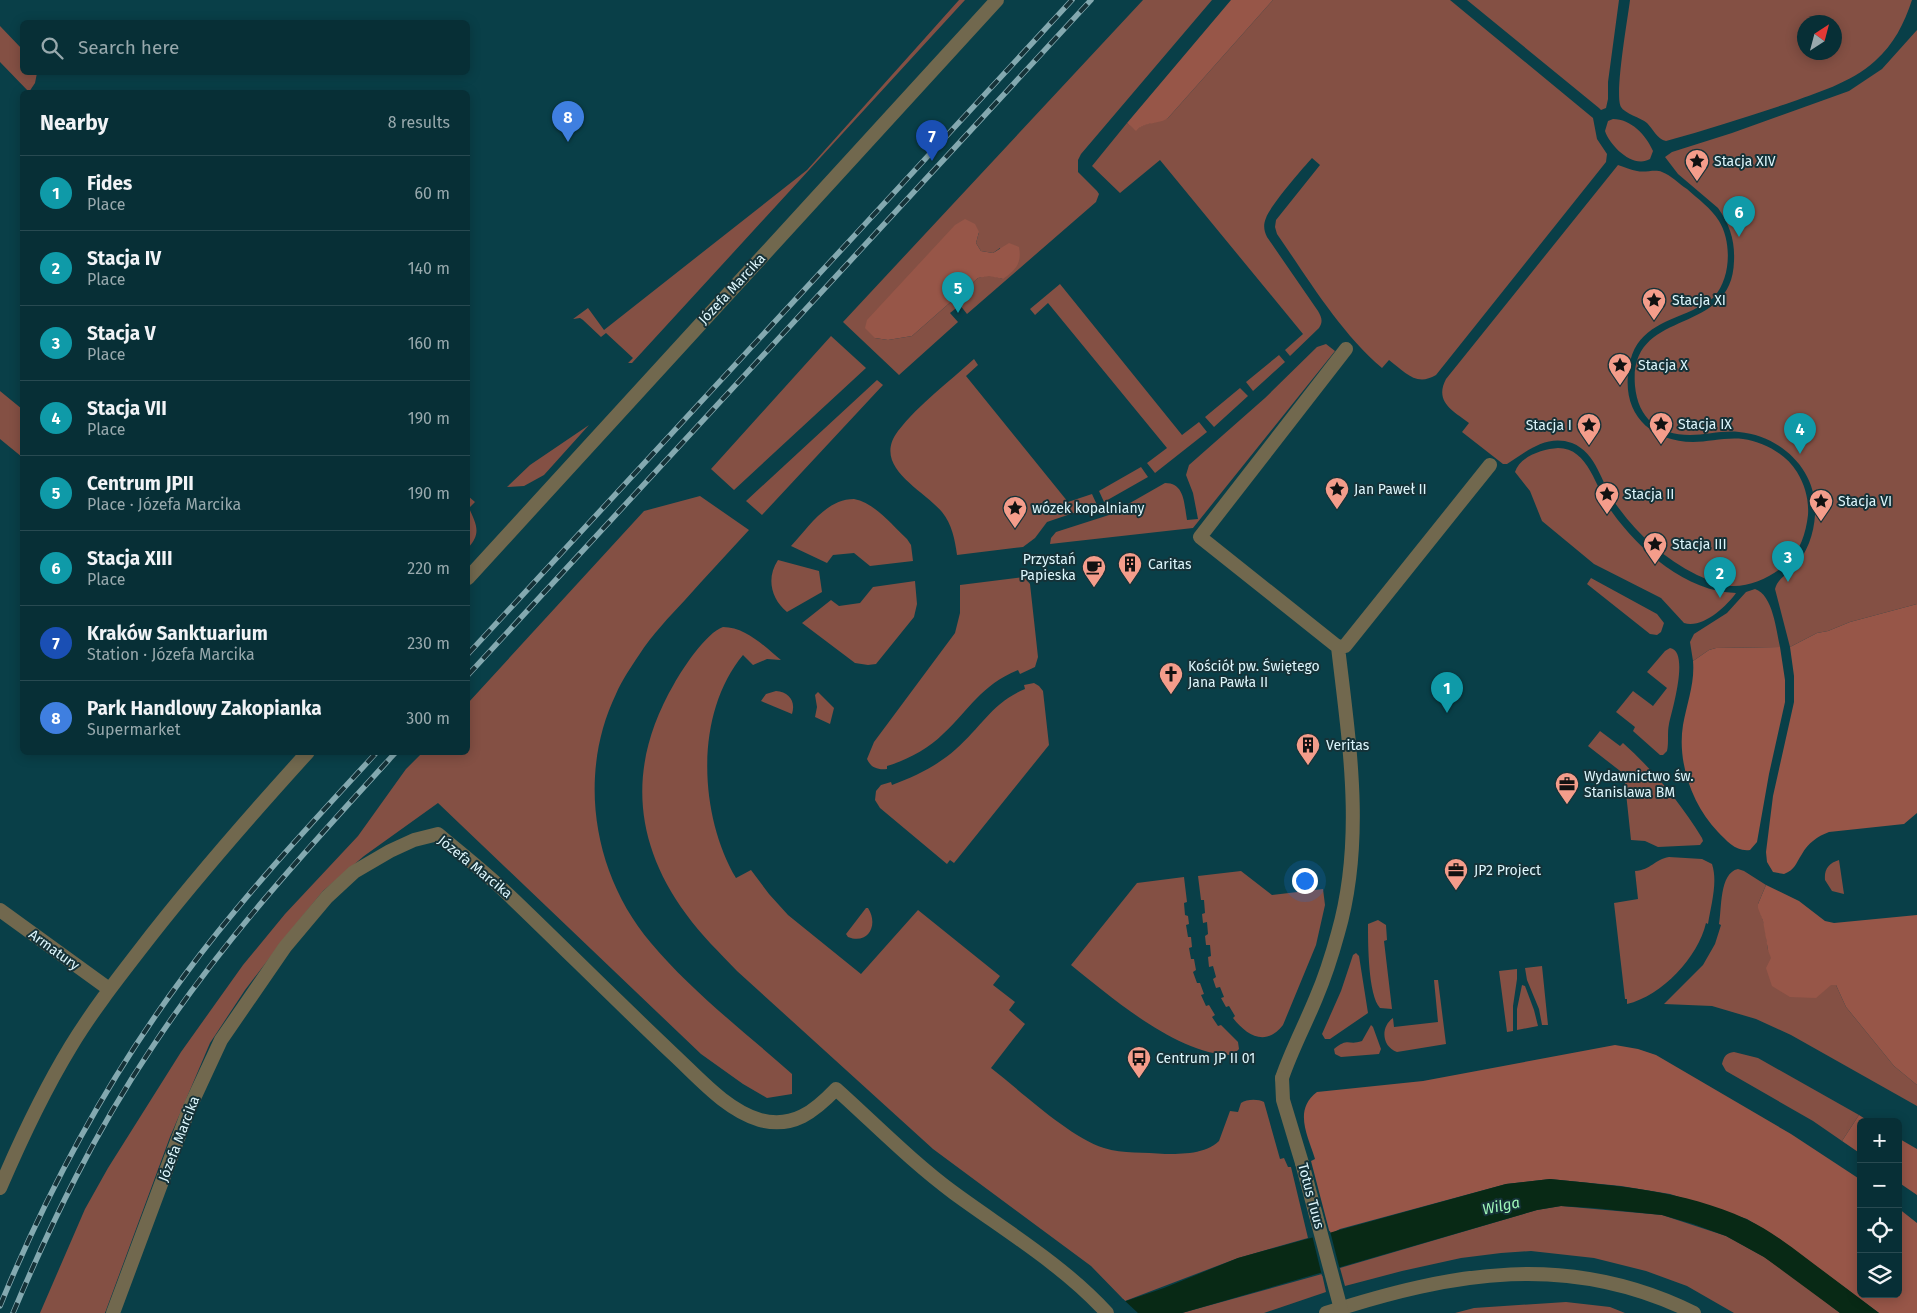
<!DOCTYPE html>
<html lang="en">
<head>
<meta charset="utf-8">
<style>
	:root { --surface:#072f36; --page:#153b42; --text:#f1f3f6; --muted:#98a9ad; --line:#284a51; --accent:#f49d8b }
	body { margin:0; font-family:"Fira Sans",sans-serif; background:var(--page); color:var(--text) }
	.controls { position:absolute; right:15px; bottom:15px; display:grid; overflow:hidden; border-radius:8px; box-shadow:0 2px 12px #0003 }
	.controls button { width:45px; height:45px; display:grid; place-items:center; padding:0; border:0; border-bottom:1px solid var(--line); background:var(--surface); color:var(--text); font:25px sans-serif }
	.compass { position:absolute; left:1797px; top:15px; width:45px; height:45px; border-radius:50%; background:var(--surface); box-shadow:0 2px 12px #0003; rotate:36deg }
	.you { position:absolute; left:1304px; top:880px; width:18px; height:18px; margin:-12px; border:4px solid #fff; border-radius:50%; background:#1a73e8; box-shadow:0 0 0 8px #1a73e833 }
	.badge { display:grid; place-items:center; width:32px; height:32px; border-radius:50%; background:var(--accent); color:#fff; font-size:16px; font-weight:700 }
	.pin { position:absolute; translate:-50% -41px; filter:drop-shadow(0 1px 2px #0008) }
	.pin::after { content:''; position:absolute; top:26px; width:18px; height:15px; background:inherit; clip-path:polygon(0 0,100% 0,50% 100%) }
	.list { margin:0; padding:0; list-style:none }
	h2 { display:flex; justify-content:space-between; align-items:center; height:65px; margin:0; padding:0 20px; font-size:21px }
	h2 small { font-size:16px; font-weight:400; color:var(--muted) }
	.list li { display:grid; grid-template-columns:32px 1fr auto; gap:15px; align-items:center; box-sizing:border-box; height:75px; padding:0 20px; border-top:1px solid var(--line) }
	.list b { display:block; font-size:19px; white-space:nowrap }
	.list p { margin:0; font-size:16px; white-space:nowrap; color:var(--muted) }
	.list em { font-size:16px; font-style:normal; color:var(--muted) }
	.icon { flex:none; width:28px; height:28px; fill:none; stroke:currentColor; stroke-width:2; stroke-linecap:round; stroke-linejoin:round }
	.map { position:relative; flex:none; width:1917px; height:1313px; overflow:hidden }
	.search { position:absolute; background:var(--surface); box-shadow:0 2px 12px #0003; left:20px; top:20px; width:450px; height:55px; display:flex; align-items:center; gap:12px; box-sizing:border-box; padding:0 18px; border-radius:8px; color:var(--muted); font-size:19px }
	.panel { position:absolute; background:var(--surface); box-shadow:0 2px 12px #0003; left:20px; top:90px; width:450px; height:665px; border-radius:8px }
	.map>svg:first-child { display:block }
	.green { fill:#845044; fill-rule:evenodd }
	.forest { fill:#975648 }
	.water { fill:#082915 }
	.pier { fill:#093f48 }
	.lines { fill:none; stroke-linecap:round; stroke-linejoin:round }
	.pedestrian { stroke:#71684e; stroke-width:14 }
	.minor { stroke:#71684e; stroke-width:14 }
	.rail-casing { stroke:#84a9b0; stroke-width:5.5 }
	.rail { stroke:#153238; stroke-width:4; stroke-dasharray:11; stroke-linecap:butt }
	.minor-bridge { stroke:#71684e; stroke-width:14 }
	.labels { text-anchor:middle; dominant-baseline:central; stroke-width:4; stroke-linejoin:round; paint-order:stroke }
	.poi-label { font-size:14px; fill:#ddf6fc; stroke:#153238; text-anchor:start }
	.street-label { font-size:14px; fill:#ddf6fc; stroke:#153238 }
	.water-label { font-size:15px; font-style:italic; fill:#9ff7b9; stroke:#153238 }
</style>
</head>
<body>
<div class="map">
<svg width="1917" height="1313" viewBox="0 0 1917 1313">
	<rect width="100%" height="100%" fill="#093f48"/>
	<!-- green -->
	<path class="green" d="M959,0H965L632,363H628L633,358L606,333L601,337L583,320L580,318L573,319L588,308L604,330L807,170Z
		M1143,0H1212L1081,154L1078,160V172L1097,191L1099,194L1096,202L967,314L960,305L950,313L958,322L899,375L843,322ZM979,232L976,243L981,251L993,253L1000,248L1003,279L989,275L978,278L912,336L888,340L875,338Z
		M1273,0H1450L1593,118L1597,139L1607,154L1606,162L1436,375C1416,387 1405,372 1389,360L1382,368C1339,331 1309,280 1277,234L1275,227L1276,220L1320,165L1312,158C1302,169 1270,206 1266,218C1263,225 1264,231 1267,237L1318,311C1322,318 1323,322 1319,328L1290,356L1285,350L1303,334L1160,160L1120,193L1092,166L1127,123L1136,130C1144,122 1157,123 1168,118Z
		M1467,0H1619L1608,82V99L1606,108L1601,110L1599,108Z
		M1630,0H1912C1904,24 1894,44 1875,61C1851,83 1816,93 1786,104C1746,117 1706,130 1666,141C1657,139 1653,129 1647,123C1641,118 1624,113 1621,107C1614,96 1628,17 1630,0ZM1834,22V52H1804V22Z
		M0,26L22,49V72L37,73L35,83L29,92L0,62Z
		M1917,30V604L1850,622L1828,631L1817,633L1790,647L1775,589C1778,578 1787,575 1794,567C1807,554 1814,533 1815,515C1818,471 1782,436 1739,432C1723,430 1707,435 1690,435C1658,435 1638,418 1635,386C1628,305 1732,339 1734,261C1735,241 1730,225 1718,208L1678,174L1665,157L1672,152L1732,133L1849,91L1882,69Z
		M1613,119C1631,119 1646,135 1653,151L1650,159C1633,169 1610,146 1605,131L1608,121Z
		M1618,165C1625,167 1631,170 1637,171C1645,173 1655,169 1662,172C1671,175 1679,184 1687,189C1698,199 1711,208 1719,221C1732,242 1731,278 1714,297C1708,303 1700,306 1693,310C1663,323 1635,330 1629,367C1621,412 1648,441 1693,442C1709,442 1726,437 1743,439C1764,442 1786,454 1797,472C1805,485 1809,500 1808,515C1806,533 1800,552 1786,564C1772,577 1750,587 1731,586C1719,585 1708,580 1697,575C1663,558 1637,534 1615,503C1601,483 1597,453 1572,443C1547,434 1527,451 1507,464H1503L1462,432L1469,423C1453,411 1434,402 1446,379Z
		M1060,284L1182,435L1199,422L1207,432L1155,473L1147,463L1167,448L1048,303L1035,315L1030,309Z
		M831,336L866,368L734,490L711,469Z
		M1326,344L1335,351L1193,528L1050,544L1051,538L1056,532L1109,515L1165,483C1185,483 1184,504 1187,520L1198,519L1193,493L1186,475L1189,465L1265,398L1317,347Z
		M1279,355L1285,362L1253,391L1246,382Z
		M974,359L978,365L966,376L1068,502L1092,494L1097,505L1047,522L1035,538L1023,547L957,555C955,540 952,524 942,512C923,489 871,467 898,431C919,404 949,382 974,359Z
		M877,380L883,385L762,515L746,501Z
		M1240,388L1248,396L1214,427L1205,417Z
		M0,391L22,409V457L0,439Z
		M589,425L544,475L524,486L507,487L530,465Z
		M1558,448C1590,448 1596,491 1612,512C1639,550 1687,592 1736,593C1726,607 1702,629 1684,623L1661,598L1594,564L1542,521L1530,491L1515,472C1520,456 1543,449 1558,448Z
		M1141,467L1148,477L1104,502L1099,491Z
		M468,496L475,502L469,508C476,524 482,533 468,548Z
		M700,496L749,530C728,553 706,576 685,600C669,617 652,635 639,655C631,667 622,680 616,694C577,775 593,875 651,943C692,992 745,1032 792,1074V1094L767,1098L743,1084L701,1054L438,803L364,856L323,891L284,939L245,990L210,1043L170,1137L105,1313H40L85,1209L108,1168L181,1052L243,965L285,914L358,836L406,769L422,753L468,752V703L644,511Z
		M854,499C875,503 892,525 907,539L911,545L913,561L870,566L854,553L833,555L827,563L791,546C809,527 826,499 854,499Z
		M778,560L819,571L822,592L787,612C771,599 766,578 778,560Z
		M1024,577L1030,584L1038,657L1035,667L1020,674L1018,670C980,686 971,708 943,734C928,749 907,760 887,766V769C878,770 871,768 867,759L874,742L955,633L960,613V585Z
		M1591,578L1657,614L1664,623L1661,632L1657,635L1650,634L1587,584Z
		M915,581L917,604L914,617L876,664L868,665L855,663L802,623L831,600L839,606L860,603L873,587Z
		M1755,589C1773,595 1776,630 1780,647L1716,648L1709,650L1693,661L1690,642L1694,634L1727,613L1746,592Z
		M723,627C746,627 765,647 781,660L767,659L753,665L743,655C694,714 699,815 736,878L751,870L769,894L788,915L861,974L918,910L1000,976L993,985L1015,1002L1009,1010L1025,1024L991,1068C1022,1092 1068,1136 1104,1148C1123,1154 1145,1152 1165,1154C1182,1154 1206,1154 1219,1141L1230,1111L1238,1112L1241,1103C1247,1099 1258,1099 1264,1102L1280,1159L1284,1158L1288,1167H1291L1308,1238L1238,1258L1125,1301L1091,1266L933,1149L737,971C720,953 701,935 686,914C632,840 628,763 674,684C683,668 706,633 723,627Z
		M1670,648C1690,651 1672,710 1669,724C1667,733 1669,742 1667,751L1663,755H1660L1633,731L1635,727L1616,712L1633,691L1653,706L1667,688L1647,672L1665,651Z
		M1034,683L1039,686L1043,691L1049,745L954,863L950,860L947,864L880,808L875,800L876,791L881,785L891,782L892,785C916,776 937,766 956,749C981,727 993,702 1025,689L1024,685Z
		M776,691C789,692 796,701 792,714L761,701L766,694Z
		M818,692L834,708L830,724L815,717L817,707L815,695Z
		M1600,731L1620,746L1623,743C1654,771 1680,802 1702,838L1703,841L1700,845L1658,847L1645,841L1631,840L1624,774L1588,746Z
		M1669,857L1702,859L1712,864C1718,882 1711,905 1708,924L1706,923C1698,957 1662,996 1627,1004V999H1625L1614,903L1638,899L1635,871C1651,870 1655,859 1669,857Z
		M1839,860L1844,894L1832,891L1825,880C1824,869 1829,863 1839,860Z
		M1738,869L1744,871L1766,885L1758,904L1765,927L1768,950L1831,985H1836L1846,1007L1894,1066L1917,1085V1106L1791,1035L1756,1019L1712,1006L1664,1004L1703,965L1715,944L1721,925L1719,924C1722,909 1719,873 1738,869Z
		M1241,871L1272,895L1323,889L1325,905L1316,945L1283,1025C1266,1047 1247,1036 1233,1018L1235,1016L1229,1006L1226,1007L1221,998L1224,997L1220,987L1216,988L1213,979L1216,977L1213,966L1209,967L1208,957L1211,956L1210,945H1206L1205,936L1208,934L1207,922L1203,923L1202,914L1205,913L1204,900H1201L1198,876Z
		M1184,877L1187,902L1184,903L1185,915L1188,916L1189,924L1186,925L1188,937H1191L1192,947L1189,948L1191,959H1194L1196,970L1193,972L1197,983H1200L1204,994L1201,995L1206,1006L1209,1005L1215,1015L1212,1017L1218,1026L1221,1025L1238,1042L1239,1049L1233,1055C1179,1056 1112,998 1071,965L1137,883Z
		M866,908H868C879,925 868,945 848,937L846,934Z
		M1378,920L1386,925L1387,940L1384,941L1392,1009L1380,1008C1368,995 1368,943 1368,924Z
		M1356,953L1359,956L1368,1013L1330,1039H1325L1322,1034L1341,991L1353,955Z
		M1542,966L1548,1025H1542L1539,1009L1527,980L1525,968Z
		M1517,969V979L1513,1006V1031L1507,1032L1499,971Z
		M1434,980H1438L1446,1044L1397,1052C1382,1047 1380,1027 1393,1018L1394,1027L1438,1022Z
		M1522,985L1525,986L1534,1010L1538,1026L1517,1030V1009Z
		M1371,1025L1373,1027L1381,1049L1379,1054L1341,1057L1335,1054L1334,1049C1349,1037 1348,1046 1362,1041Z
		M1734,1052L1758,1058L1859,1115L1842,1141L1813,1121L1726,1071L1722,1064C1724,1056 1726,1053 1734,1052Z
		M1561,1206L1662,1215L1726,1236L1764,1257L1788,1273L1840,1313H1734L1687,1286L1646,1271L1594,1258L1531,1251L1501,1253L1461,1258L1402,1271L1345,1286L1340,1268L1537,1210Z
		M1322,1274L1326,1292L1264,1313H1182Z
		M1566,1302L1610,1307L1625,1313H1455L1474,1308Z"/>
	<!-- forest -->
	<path class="forest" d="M1231,0H1273L1168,118C1158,125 1145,121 1136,131L1127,123Z
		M965,219L975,224L979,232L976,243L981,251L993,253L1009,243L1019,247C1022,263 1016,270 1003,279L989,276L978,278L912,336L888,340L875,338L865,328L867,320L955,225Z
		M1917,604V813L1904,824L1829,832C1818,836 1808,843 1802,854C1796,863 1795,870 1784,874L1773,872L1767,862L1766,852L1773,796L1794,702V676L1790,647L1817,633L1828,631L1850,622Z
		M1780,647L1785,680V702L1769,774L1757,842L1750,850C1736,852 1727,841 1718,832C1692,805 1677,762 1683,725C1687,703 1695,683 1693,661L1709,650L1716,648Z
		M1766,885L1799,901L1825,921L1834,923L1917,915V1085L1894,1066L1846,1007L1836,985H1831L1816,998L1790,997L1772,986L1766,968L1771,958L1768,950L1763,921L1758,908V904Z
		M1615,1045L1638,1049L1656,1055L1791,1134L1861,1180V1294H1898V1208L1917,1223V1313H1879L1778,1238L1747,1219L1670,1194L1621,1186L1550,1179L1506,1184L1340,1229L1330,1234L1311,1161L1315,1159C1308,1136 1293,1110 1317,1092L1423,1081Z
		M1859,1115L1870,1122H1861V1154L1842,1141Z
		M1898,1138L1917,1149V1195L1898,1182Z"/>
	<!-- water -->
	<path class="water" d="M1550,1179C1616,1186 1684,1190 1746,1219C1768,1229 1787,1244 1806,1258C1830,1276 1855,1295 1879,1313H1840L1764,1257L1726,1236L1693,1224L1662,1215L1594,1208L1561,1206L1537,1210L1182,1313H1091L1164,1288L1238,1258L1506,1184Z"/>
	<!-- pier -->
	<path class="pier" d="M1330,1231L1340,1270L1322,1276L1312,1235Z
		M1123,1299L1138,1313H1089L1090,1311Z"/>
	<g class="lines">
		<!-- pedestrian -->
		<path class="pedestrian" d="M1338,647L1345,646L1490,465
			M1282,1078C1291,1051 1305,1025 1316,998C1325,977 1332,955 1338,933C1365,839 1349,742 1338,647L1200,537L1346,349"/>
		<!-- minor -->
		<path class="minor" d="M468,578L997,0
			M0,910L109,989
			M1282,1078L1283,1100L1302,1163
			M0,1188C21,1139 43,1092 71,1046C91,1013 115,982 139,951C192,882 249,817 308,752
			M113,1313L189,1109L221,1040L285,947L327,897L354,872L390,851L414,840L438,834C464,856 491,877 515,901C568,952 620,1004 673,1054C699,1078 726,1110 760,1120C793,1129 815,1111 836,1089C875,1124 912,1162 954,1193C1006,1231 1063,1265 1107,1313
			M1326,1313C1453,1272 1569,1251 1694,1313"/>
		<!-- rail casing -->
		<g class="rail-casing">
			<path id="rail" d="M468,654L1072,0
				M468,675L1091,0
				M0,1306C48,1189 108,1078 184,976C242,897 310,825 377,752
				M13,1313C52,1221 95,1132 151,1049C222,941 309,847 396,752"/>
		</g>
		<!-- rail -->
		<use href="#rail" class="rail"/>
		<!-- minor-bridge -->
		<path class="minor-bridge" d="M1302,1163L1342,1313"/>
	</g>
	<!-- icons -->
	<defs>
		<g id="sight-pin" transform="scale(1.25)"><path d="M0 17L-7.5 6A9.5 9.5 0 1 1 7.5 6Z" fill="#f49d8b" stroke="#153238"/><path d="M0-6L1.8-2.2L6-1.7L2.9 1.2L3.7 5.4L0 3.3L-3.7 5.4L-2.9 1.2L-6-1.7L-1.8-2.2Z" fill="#111"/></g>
		<g id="building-pin" transform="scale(1.25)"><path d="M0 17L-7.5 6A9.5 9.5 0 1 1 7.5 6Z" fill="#f49d8b" stroke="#153238"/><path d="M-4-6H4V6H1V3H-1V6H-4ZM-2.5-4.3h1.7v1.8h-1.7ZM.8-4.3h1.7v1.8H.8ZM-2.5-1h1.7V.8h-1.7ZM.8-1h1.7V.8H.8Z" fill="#111"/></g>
		<g id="cafe-pin" transform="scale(1.25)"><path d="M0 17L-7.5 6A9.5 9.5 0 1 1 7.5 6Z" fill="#f49d8b" stroke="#153238"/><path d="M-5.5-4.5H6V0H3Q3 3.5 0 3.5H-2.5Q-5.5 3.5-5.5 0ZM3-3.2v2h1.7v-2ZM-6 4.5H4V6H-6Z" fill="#111"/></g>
		<g id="church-pin" transform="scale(1.25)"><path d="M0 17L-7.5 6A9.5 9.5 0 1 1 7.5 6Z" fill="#f49d8b" stroke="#153238"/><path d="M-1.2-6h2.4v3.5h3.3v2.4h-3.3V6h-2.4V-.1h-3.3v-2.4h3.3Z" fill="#111"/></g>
		<g id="office-pin" transform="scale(1.25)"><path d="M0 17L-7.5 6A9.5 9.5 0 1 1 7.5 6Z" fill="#f49d8b" stroke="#153238"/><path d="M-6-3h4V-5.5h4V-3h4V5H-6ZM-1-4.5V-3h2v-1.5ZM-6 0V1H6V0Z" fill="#111"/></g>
		<g id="bus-pin" transform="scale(1.25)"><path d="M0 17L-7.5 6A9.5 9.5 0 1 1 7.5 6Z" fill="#f49d8b" stroke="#153238"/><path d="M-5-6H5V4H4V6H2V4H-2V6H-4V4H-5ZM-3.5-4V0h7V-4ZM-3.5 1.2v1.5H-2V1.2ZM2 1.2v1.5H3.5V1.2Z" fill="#111"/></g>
	</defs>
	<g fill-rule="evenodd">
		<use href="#sight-pin" x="1697" y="161"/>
		<use href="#sight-pin" x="1654" y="300"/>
		<use href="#sight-pin" x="1620" y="365"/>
		<use href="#sight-pin" x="1661" y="424"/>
		<use href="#sight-pin" x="1589" y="425"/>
		<use href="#sight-pin" x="1337" y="489"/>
		<use href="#sight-pin" x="1607" y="494"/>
		<use href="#sight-pin" x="1821" y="501"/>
		<use href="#sight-pin" x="1015" y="508"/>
		<use href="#sight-pin" x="1655" y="544"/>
		<use href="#building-pin" x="1130" y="564"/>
		<use href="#cafe-pin" x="1094" y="567"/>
		<use href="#church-pin" x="1171" y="674"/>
		<use href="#building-pin" x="1308" y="745"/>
		<use href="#office-pin" x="1567" y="784"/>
		<use href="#office-pin" x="1456" y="870"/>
		<use href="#bus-pin" x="1139" y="1058"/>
	</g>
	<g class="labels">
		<!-- poi labels -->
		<g class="poi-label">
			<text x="1714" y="161">Stacja XIV</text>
			<text x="1672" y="300">Stacja XI</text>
			<text x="1638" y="365">Stacja X</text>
			<text x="1678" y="424">Stacja IX</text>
			<text x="1572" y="425" text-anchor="end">Stacja I</text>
			<text x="1354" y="489">Jan Paweł II</text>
			<text x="1624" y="494">Stacja II</text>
			<text x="1838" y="501">Stacja VI</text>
			<text x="1032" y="508">wózek kopalniany</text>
			<text x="1672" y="544">Stacja III</text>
			<text x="1076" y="559" text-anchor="end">Przystań<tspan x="1076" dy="16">Papieska</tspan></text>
			<text x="1148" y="564">Caritas</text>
			<text x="1188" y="666">Kościół pw. Świętego<tspan x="1188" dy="16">Jana Pawła II</tspan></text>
			<text x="1326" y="745">Veritas</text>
			<text x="1584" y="776">Wydawnictwo św.<tspan x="1584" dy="16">Stanislawa BM</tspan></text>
			<text x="1474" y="870">JP2 Project</text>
			<text x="1156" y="1058">Centrum JP II 01</text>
		</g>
		<!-- street labels -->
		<g class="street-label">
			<text transform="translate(732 289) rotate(-47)">Józefa Marcika</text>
			<text transform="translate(475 867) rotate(39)">Józefa Marcika</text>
			<text transform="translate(54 950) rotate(36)">Armatury</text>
			<text transform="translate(179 1139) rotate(-69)">Józefa Marcika</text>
			<text transform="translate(1311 1196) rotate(75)">Totus Tuus</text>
		</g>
		<!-- water labels -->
		<g class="water-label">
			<text transform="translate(1501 1206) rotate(-12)">Wilga</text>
		</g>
	</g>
</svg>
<div class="controls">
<button>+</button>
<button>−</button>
<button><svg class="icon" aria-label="locate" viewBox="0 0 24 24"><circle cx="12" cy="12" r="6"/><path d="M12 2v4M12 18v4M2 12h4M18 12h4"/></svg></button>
<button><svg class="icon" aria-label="layers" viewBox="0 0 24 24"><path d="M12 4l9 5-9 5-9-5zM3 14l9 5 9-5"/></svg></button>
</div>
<svg class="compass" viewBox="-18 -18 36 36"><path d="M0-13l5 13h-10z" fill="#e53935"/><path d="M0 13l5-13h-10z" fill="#98a9ad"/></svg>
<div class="you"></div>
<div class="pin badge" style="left:1447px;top:713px;background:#0f9aa8">1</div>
<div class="pin badge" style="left:1720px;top:598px;background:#0f9aa8">2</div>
<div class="pin badge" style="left:1788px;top:582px;background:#0f9aa8">3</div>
<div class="pin badge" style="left:1800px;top:454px;background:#0f9aa8">4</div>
<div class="pin badge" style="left:958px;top:313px;background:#0f9aa8">5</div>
<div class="pin badge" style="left:1739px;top:237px;background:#0f9aa8">6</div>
<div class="pin badge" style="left:932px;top:161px;background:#1a4fb4">7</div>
<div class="pin badge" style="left:568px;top:142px;background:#3f7fe0">8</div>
<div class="search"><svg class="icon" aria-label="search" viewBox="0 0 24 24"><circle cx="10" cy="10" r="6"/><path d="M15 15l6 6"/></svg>Search here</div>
<section class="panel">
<h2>Nearby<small>8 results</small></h2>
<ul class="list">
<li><span class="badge" style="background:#0f9aa8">1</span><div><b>Fides</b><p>Place</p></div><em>60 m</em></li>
<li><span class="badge" style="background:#0f9aa8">2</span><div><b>Stacja IV</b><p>Place</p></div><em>140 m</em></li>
<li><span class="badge" style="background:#0f9aa8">3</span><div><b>Stacja V</b><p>Place</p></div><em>160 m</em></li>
<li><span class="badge" style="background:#0f9aa8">4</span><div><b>Stacja VII</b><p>Place</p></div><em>190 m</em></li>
<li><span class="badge" style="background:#0f9aa8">5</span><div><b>Centrum JPII</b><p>Place · Józefa Marcika</p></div><em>190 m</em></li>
<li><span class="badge" style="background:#0f9aa8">6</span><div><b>Stacja XIII</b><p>Place</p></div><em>220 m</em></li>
<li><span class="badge" style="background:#1a4fb4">7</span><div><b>Kraków Sanktuarium</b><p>Station · Józefa Marcika</p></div><em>230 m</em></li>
<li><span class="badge" style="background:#3f7fe0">8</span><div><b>Park Handlowy Zakopianka</b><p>Supermarket</p></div><em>300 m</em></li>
</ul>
</section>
</div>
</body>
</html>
